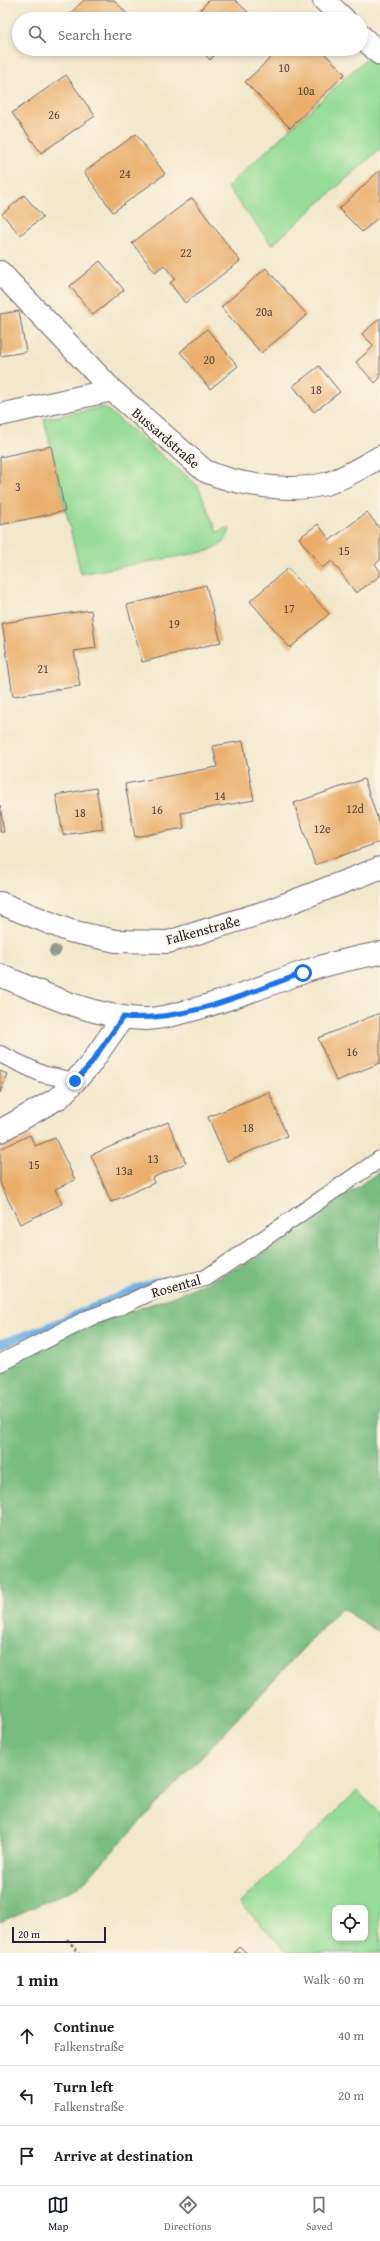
<!DOCTYPE html>
<html lang="en">
<head>
<meta charset="utf-8">
<style>
	:root { --surface:#fff; --page:#f2f2f2; --text:#202124; --muted:#757577; --line:#e0e0e0; --accent:#111827 }
	body { margin:0; font-family:"Gentium Book Plus",serif; background:var(--page); color:var(--text) }
	.controls { position:absolute; right:12px; bottom:12px; display:grid; overflow:hidden; border-radius:8px; box-shadow:0 2px 6px #0003 }
	.controls button { width:36px; height:36px; display:grid; place-items:center; padding:0; border:0; border-bottom:1px solid var(--line); background:var(--surface); color:var(--text); font:20px sans-serif }
	.scale { position:absolute; left:12px; bottom:10px; width:94px; box-sizing:border-box; padding-left:4px; border:2px solid #22223b; border-top:0; font-size:11px; line-height:14px; white-space:nowrap; color:#22223b; -webkit-text-stroke:3px #fcf5e5; paint-order:stroke }
	.stop { position:absolute; width:12px; height:12px; margin:-9px; border:3px solid #1a73e8; border-radius:50%; background:#fff }
	.stop.end { background:#1a73e8; border-color:#fff; box-shadow:0 1px 4px #0008 }
	.list { margin:0; padding:0; list-style:none }
	h2 { display:flex; justify-content:space-between; align-items:center; height:52px; margin:0; padding:0 16px; font-size:17px }
	h2 small { font-size:13px; font-weight:400; color:var(--muted) }
	.list li { display:grid; grid-template-columns:26px 1fr auto; gap:12px; align-items:center; box-sizing:border-box; height:60px; padding:0 16px; border-top:1px solid var(--line) }
	.list b { display:block; font-size:15px; white-space:nowrap }
	.list p { margin:0; font-size:13px; white-space:nowrap; color:var(--muted) }
	.list em { font-size:13px; font-style:normal; color:var(--muted) }
	.icon { flex:none; width:22px; height:22px; fill:none; stroke:currentColor; stroke-width:2; stroke-linecap:round; stroke-linejoin:round }
	.map { position:relative; flex:none; width:380px; height:1953px; overflow:hidden }
	.search { position:absolute; background:var(--surface); box-shadow:0 2px 6px #0003; left:12px; right:12px; top:12px; height:44px; display:flex; align-items:center; gap:10px; box-sizing:border-box; padding:0 14px; border-radius:22px; color:var(--muted); font-size:15px }
	.sheet { height:232px; background:var(--surface) }
	nav { display:flex; justify-content:space-around; align-items:center; box-sizing:border-box; height:56px; border-top:1px solid var(--line); background:var(--surface); font-size:11px; color:var(--muted) }
	nav a { display:grid; justify-items:center; gap:2px }
	nav .on { color:var(--accent) }
	.map>svg:first-child { display:block }
	.green { fill:#94dc97; stroke:#5b7f69; fill-rule:evenodd }
	.forest { fill:#77bc80; stroke:#4c6f5e }
	.lines { fill:none; stroke-linecap:round; stroke-linejoin:round }
	.stream { stroke:#72b0e4; stroke-width:9 }
	.building { fill:#eaae6b }
	.lane-casing { stroke:#6a676e; stroke-width:18 }
	.street-casing { stroke:#6a676e; stroke-width:24 }
	.path { stroke:#6a676e; stroke-width:2.5; stroke-dasharray:3 3; stroke-linecap:butt }
	.lane { stroke:#fff; stroke-width:16 }
	.street { stroke:#fff; stroke-width:22 }
	.tree { fill:#929a8c }
	.route { stroke:#1a73e8; stroke-width:5 }
	.labels { text-anchor:middle; dominant-baseline:central; stroke-width:4; stroke-linejoin:round; paint-order:stroke }
	.number-label { font-size:12px; fill:#544547 }
	.street-label { font-size:14px; fill:#22223b; stroke:#fcf5e5 }
</style>
</head>
<body>
<div class="map">
<svg width="380" height="1953" viewBox="0 0 380 1953">
	<rect width="100%" height="100%" fill="#fcf5e5"/>
	<filter id="ink" filterUnits="userSpaceOnUse"><feTurbulence type="fractalNoise" baseFrequency=".025" numOctaves="2"/><feDisplacementMap in="SourceGraphic" scale="8" xChannelSelector="R" yChannelSelector="G"/><feConvolveMatrix kernelMatrix="1 2 1 2 8 2 1 2 1" color-interpolation-filters="sRGB"/></filter>
	<filter id="wash" filterUnits="userSpaceOnUse"><feTurbulence type="fractalNoise" baseFrequency=".012" numOctaves="4" result="noise"/><feDisplacementMap in="SourceGraphic" scale="16" xChannelSelector="R" yChannelSelector="G"/><feGaussianBlur stdDeviation="0.9" result="paint"/><feColorMatrix in="noise" values="0 0 0 0 0 0 0 0 0 0 0 0 0 0 0 0 0 1.4 0 .05"/><feComposite in="paint" operator="in"/></filter>
	<g filter="url(#wash)">
		<rect width="100%" height="100%" fill="#f1e8cc"/>
		<!-- green -->
		<path class="green" d="M370,55L380,67V149L272,245L227,187Z
			M104,407L198,486L217,532L230,527C228,542 220,545 208,551L81,574L44,419Z
			M357,1791L380,1813V1953H288L240,1903ZM335,1908H365V1938H335Z"/>
		<!-- forest -->
		<path class="forest" d="M380,1171V1633L341,1608L79,1887L0,1922V1369L70,1333L191,1290L255,1259Z"/>
		<g class="lines">
			<!-- stream -->
			<path class="stream" d="M0,1344L47,1328L139,1288L158,1282"/>
		</g>
		<g id="blocks">
			<!-- building -->
			<path class="building" d="M84,0H114L128,15L123,19H64Z
				M209,0H235L251,15L247,19H192Z
				M199,49H220L210,60Z
				M280,49H320L345,74L290,128L245,82Z
				M66,75L95,116L41,153L12,113Z
				M136,134L165,174L113,212L84,172Z
				M380,170V216L362,232L339,209Z
				M24,195L43,217L20,235L2,214Z
				M192,198L240,261L185,303L170,283L175,279L164,265L155,272L132,243Z
				M100,261L124,290L93,315L70,286Z
				M266,268L307,315L261,353L221,307Z
				M19,311L26,352L0,356V314Z
				M380,318V378L375,383L356,362L374,346L362,334Z
				M207,329L238,366L210,389L180,352Z
				M319,366L340,392L314,412L293,386Z
				M51,446L65,511L0,525V457Z
				M367,512L380,529V560L375,564L380,571V576L356,593L332,561L322,568L299,538L318,524L330,540Z
				M288,568L329,614L290,648L250,601Z
				M206,585L221,642L142,662L127,605Z
				M91,610L96,648L74,651L80,686L13,696L2,623Z
				M243,741L254,800L181,813L184,828L135,837L125,784L217,767L213,746Z
				M364,779L380,826V842L315,865L294,803Z
				M96,788L103,829L63,835L56,795Z
				M0,805L4,832H0Z
				M380,1013V1063L336,1081L318,1038Z
				M0,1071L7,1074L0,1093Z
				M269,1092L287,1136L227,1161L208,1117Z
				M168,1122L186,1163L152,1178L154,1183L111,1202L91,1155Z
				M30,1135L35,1146L55,1138L75,1180L55,1189L62,1204L20,1224L0,1183V1149Z
				M240,1947L247,1953H234Z"/>
		</g>
	</g>
	<g filter="url(#ink)">
		<use href="#blocks" fill-opacity="0" stroke="#6a676e" stroke-width="1"/>
		<g class="lines">
			<!-- lane casing -->
			<g class="lane-casing">
				<path id="lane" d="M0,1054L42,1074L75,1081
					M0,1363L89,1318L117,1308L160,1288L206,1278L380,1159"/>
			</g>
			<!-- street casing -->
			<g class="street-casing">
				<path id="street" d="M324,0L344,19
					M361,36L380,54
					M0,272L112,390L205,471C237,485 291,493 325,484C344,479 363,466 380,457
					M0,415L112,390
					M0,903L70,931L116,941L168,942L268,911L380,868
					M0,975C46,995 93,1017 144,1019C160,1019 176,1014 192,1010C229,1000 264,986 301,973C326,964 354,958 380,953
					M0,1131L60,1097L89,1066L123,1017"/>
			</g>
			<!-- path -->
			<path class="path" d="M67,1939L79,1953"/>
			<!-- lane -->
			<use href="#lane" class="lane"/>
			<!-- street -->
			<use href="#street" class="street"/>
		</g>
		<!-- trees -->
		<circle class="tree" cx="55" cy="951" r="6"/>
	</g>
	<g class="lines" filter="url(#ink)">
		<!-- route -->
		<path class="route" d="M75,1081L89,1066L123,1017C185,1022 245,994 303,973"/>
	</g>
	<g class="labels">
		<!-- number labels -->
		<g class="number-label">
			<text x="284" y="67">10</text>
			<text x="306" y="90">10a</text>
			<text x="54" y="114">26</text>
			<text x="125" y="173">24</text>
			<text x="186" y="252">22</text>
			<text x="264" y="311">20a</text>
			<text x="209" y="359">20</text>
			<text x="316" y="389">18</text>
			<text x="18" y="486">3</text>
			<text x="344" y="550">15</text>
			<text x="289" y="608">17</text>
			<text x="174" y="623">19</text>
			<text x="43" y="668">21</text>
			<text x="220" y="795">14</text>
			<text x="355" y="808">12d</text>
			<text x="157" y="809">16</text>
			<text x="80" y="812">18</text>
			<text x="322" y="828">12e</text>
			<text x="352" y="1051">16</text>
			<text x="248" y="1127">18</text>
			<text x="153" y="1158">13</text>
			<text x="34" y="1164">15</text>
			<text x="124" y="1170">13a</text>
		</g>
		<!-- street labels -->
		<g class="street-label">
			<text transform="translate(166 438) rotate(41)">Bussardstraße</text>
			<text transform="translate(203 930) rotate(-15)">Falkenstraße</text>
			<text transform="translate(176 1286) rotate(-16)">Rosental</text>
		</g>
	</g>
</svg>
<div class="controls">
<button><svg class="icon" aria-label="locate" viewBox="0 0 24 24"><circle cx="12" cy="12" r="6"/><path d="M12 2v4M12 18v4M2 12h4M18 12h4"/></svg></button>
</div>
<div class="scale">20 m</div>
<div class="stop" style="left:303px;top:973px"></div>
<div class="stop end" style="left:75px;top:1081px"></div>
<div class="search"><svg class="icon" aria-label="search" viewBox="0 0 24 24"><circle cx="10" cy="10" r="6"/><path d="M15 15l6 6"/></svg>Search here</div>
</div>
<section class="sheet">
<h2>1 min<small>Walk · 60 m</small></h2>
<ul class="list">
<li><svg class="icon" aria-label="ahead" viewBox="0 0 24 24"><path d="M12 20V5M6 11l6-6 6 6"/></svg><div><b>Continue</b><p>Falkenstraße</p></div><em>40 m</em></li>
<li><svg class="icon" aria-label="left" viewBox="0 0 24 24"><path d="M17 20v-9H6M10 6l-5 5 5 5"/></svg><div><b>Turn left</b><p>Falkenstraße</p></div><em>20 m</em></li>
<li><svg class="icon" aria-label="arrive" viewBox="0 0 24 24"><path d="M6 21V4h12l-3 4 3 4H6"/></svg><div><b>Arrive at destination</b></div></li>
</ul>
</section>
<nav>
<a class="on"><svg class="icon" aria-label="map" viewBox="0 0 24 24"><path d="M3 6l6-2 6 2 6-2v14l-6 2-6-2-6 2zM9 4v14M15 6v14"/></svg>Map</a>
<a><svg class="icon" aria-label="directions" viewBox="0 0 24 24"><path d="M12 3l9 9-9 9-9-9zM9 14v-3h6M13 9l2 2-2 2"/></svg>Directions</a>
<a><svg class="icon" aria-label="saved" viewBox="0 0 24 24"><path d="M7 4h10v16l-5-4-5 4z"/></svg>Saved</a>
</nav>
</body>
</html>
